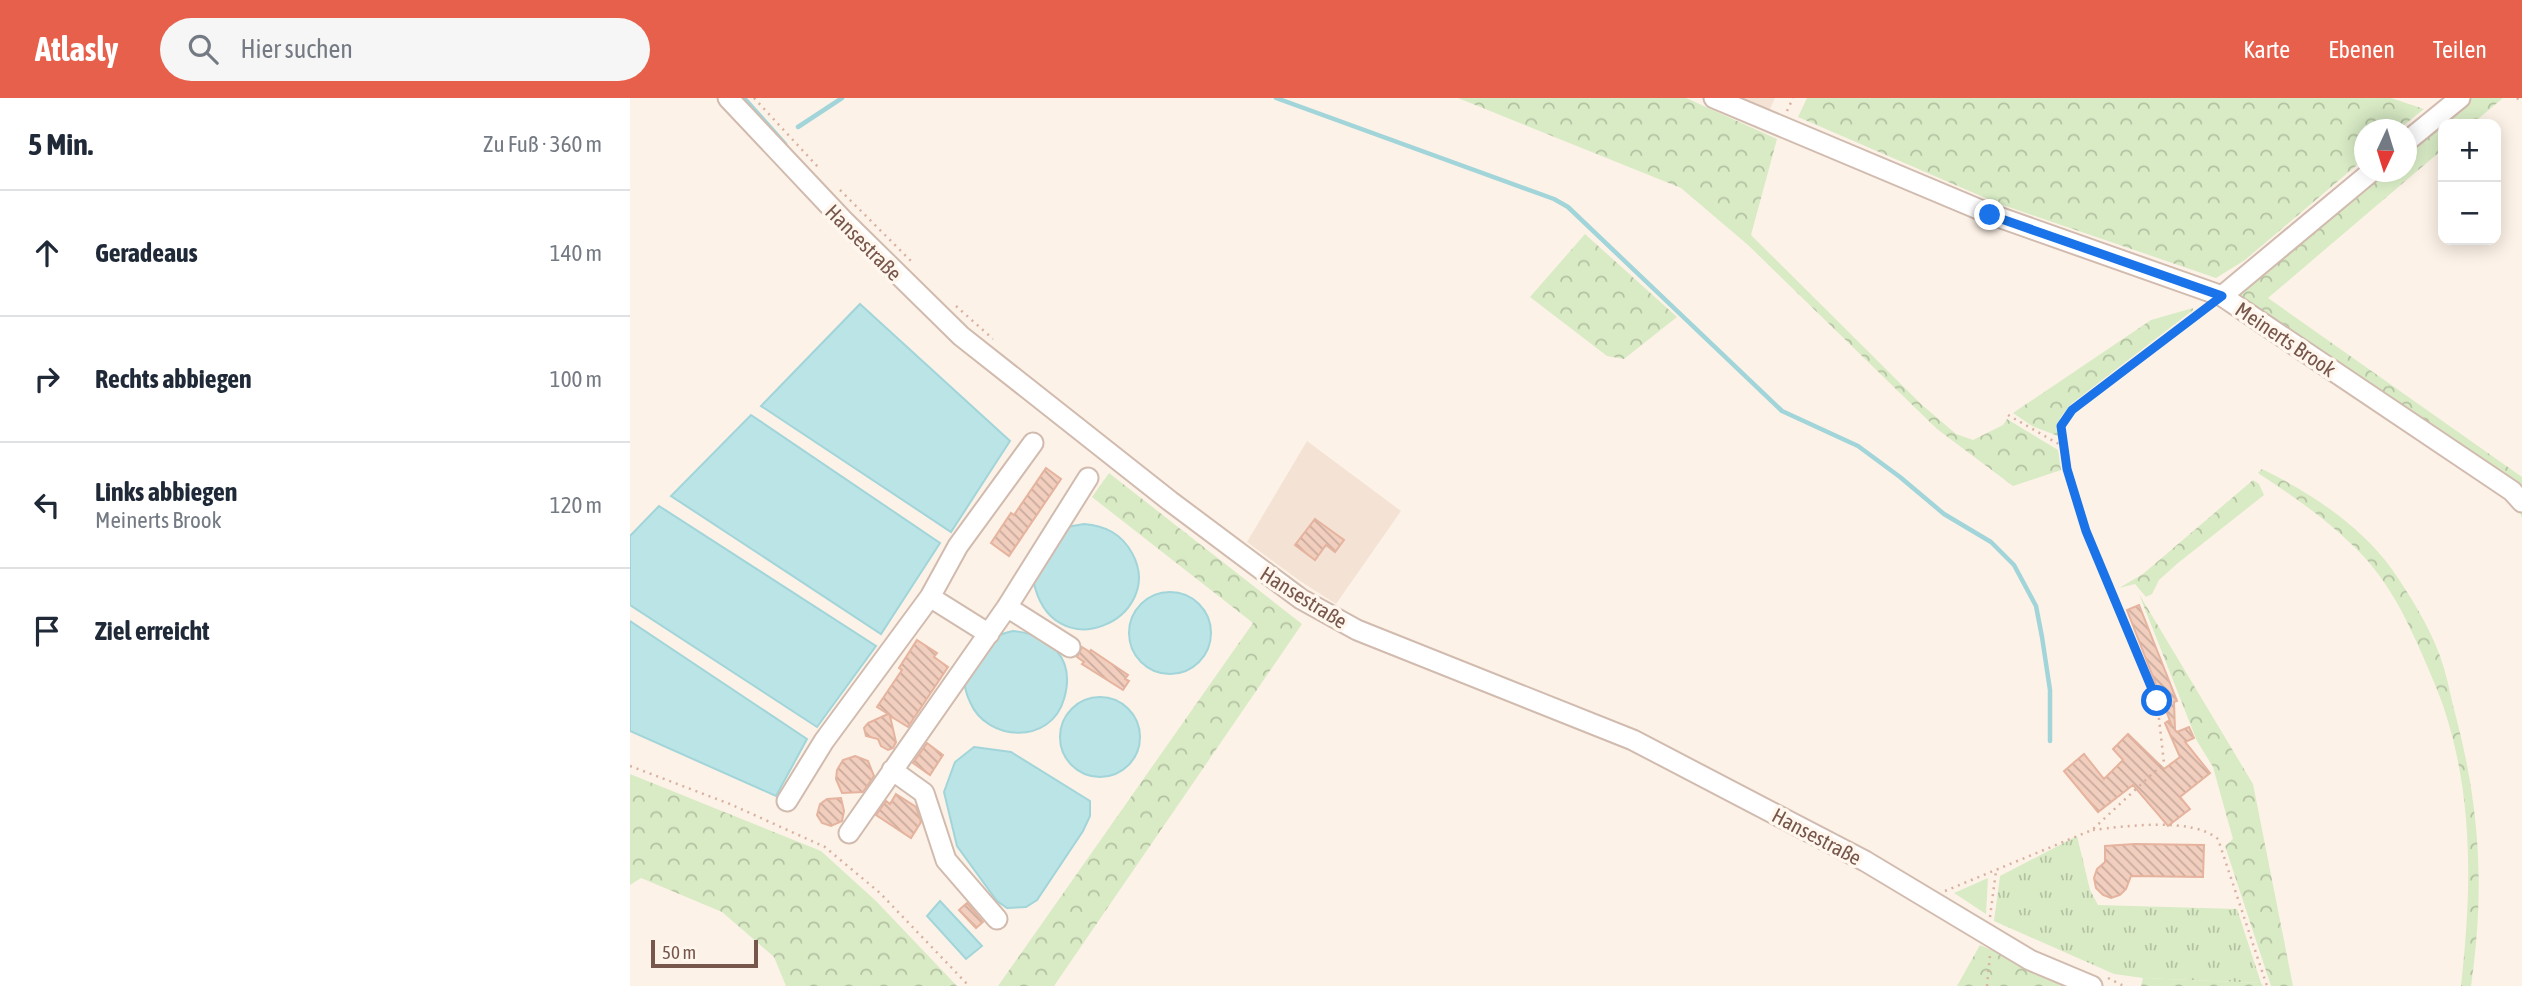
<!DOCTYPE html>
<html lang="de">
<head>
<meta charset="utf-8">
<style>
	:root { --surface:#fff; --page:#f6f6f7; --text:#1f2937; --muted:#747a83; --line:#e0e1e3; --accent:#e7604b }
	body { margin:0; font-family:"Asap Condensed",sans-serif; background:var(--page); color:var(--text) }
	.controls { position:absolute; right:21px; top:21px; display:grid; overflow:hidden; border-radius:14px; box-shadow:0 4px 18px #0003 }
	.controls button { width:63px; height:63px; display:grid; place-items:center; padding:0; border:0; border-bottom:2px solid var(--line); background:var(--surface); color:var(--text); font:35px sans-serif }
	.compass { position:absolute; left:1724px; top:21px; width:63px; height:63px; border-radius:50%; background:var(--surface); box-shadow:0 4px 18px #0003; rotate:184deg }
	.scale { position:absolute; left:21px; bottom:18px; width:107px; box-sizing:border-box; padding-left:7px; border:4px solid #77564b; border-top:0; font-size:19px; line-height:24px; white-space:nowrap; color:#77564b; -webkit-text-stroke:5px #fff6ed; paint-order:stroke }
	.stop { position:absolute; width:21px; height:21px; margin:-16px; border:5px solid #1a73e8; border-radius:50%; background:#fff }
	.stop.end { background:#1a73e8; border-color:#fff; box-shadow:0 2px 7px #0008 }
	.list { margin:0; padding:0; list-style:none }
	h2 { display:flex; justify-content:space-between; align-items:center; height:91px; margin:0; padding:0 28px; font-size:30px }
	h2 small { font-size:23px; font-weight:400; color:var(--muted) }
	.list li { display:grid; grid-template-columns:46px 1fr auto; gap:21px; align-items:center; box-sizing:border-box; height:126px; padding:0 28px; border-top:2px solid var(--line) }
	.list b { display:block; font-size:26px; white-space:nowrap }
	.list p { margin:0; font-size:23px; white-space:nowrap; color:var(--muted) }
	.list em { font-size:23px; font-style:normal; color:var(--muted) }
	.icon { flex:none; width:38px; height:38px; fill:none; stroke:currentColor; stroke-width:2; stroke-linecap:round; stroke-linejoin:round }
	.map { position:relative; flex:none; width:1892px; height:888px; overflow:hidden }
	header { display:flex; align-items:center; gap:42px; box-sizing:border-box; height:98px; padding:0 35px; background:var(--accent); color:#fff }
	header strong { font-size:33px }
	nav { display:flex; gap:38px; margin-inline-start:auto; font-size:24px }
	.search { width:490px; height:63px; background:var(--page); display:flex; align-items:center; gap:18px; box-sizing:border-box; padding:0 24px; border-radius:38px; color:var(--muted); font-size:26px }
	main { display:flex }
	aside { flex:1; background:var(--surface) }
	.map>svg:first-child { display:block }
	.residential { fill:#f4e3d5 }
	.grass { fill:url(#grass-tufts) }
	.forest { fill:url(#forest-crowns) }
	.green { fill:#d8ebc5 }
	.water { fill:#bbe4e7; stroke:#a1d5d9; stroke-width:2 }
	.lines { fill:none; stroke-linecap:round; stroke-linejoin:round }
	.stream { stroke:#a1d5d9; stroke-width:4.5 }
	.building { fill:url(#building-back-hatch); stroke:#e5b39e; stroke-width:2 }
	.minor-casing { stroke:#d1bbaf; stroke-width:23 }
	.path { stroke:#d8b1a1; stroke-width:2.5; stroke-dasharray:2 5; stroke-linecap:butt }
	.minor { stroke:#fff; stroke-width:19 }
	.route { stroke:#1a73e8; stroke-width:9 }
	.labels { text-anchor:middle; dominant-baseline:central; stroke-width:7; stroke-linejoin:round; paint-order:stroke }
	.street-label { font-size:21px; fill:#77564b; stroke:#fff6ed }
</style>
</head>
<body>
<header>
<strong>Atlasly</strong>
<div class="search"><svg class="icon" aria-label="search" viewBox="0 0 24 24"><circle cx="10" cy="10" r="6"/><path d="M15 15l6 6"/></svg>Hier suchen</div>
<nav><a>Karte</a><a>Ebenen</a><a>Teilen</a></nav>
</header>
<main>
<aside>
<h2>5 Min.<small>Zu Fuß · 360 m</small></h2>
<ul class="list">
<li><svg class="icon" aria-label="ahead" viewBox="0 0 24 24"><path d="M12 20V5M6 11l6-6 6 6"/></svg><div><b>Geradeaus</b></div><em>140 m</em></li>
<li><svg class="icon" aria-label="right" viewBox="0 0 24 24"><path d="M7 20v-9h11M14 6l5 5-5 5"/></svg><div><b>Rechts abbiegen</b></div><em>100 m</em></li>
<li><svg class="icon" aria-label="left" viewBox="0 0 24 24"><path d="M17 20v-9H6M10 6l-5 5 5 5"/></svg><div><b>Links abbiegen</b><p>Meinerts Brook</p></div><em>120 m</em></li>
<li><svg class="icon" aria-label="arrive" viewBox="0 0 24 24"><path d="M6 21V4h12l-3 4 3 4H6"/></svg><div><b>Ziel erreicht</b></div></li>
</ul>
</aside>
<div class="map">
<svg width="1892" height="888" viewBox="0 0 1892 888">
	<defs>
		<pattern id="grass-tufts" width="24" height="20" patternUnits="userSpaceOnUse" patternTransform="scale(1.75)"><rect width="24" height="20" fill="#d8ebc5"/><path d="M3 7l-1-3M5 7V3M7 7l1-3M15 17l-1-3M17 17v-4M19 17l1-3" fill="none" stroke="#b4c1a2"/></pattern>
		<pattern id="forest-crowns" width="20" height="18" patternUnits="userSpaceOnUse" patternTransform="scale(1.75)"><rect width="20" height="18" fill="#d8ebc5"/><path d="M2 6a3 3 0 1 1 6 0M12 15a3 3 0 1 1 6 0" fill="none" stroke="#b4c1a2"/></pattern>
		<pattern id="building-back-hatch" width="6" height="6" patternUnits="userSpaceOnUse" patternTransform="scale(1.75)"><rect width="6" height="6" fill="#f2cebe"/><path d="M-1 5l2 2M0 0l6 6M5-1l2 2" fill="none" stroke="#c9aa9c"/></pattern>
	</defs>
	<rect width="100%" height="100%" fill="#fdf2e7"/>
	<!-- residential -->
	<path class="residential" d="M1084,0H1145L1135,22Z
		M677,343L771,413L706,506L670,483L617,444Z"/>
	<!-- grass -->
	<path class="grass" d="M1447,738L1460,792L1468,807L1607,811L1631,885L1513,880L1484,876L1364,823L1370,778Z"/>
	<!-- forest -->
	<path class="forest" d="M828,0H1056L1147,41L1121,137L1291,306L1326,336L1343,342L1373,327L1377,321L1428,352L1431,372L1383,388L1307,331L1118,147L1051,90Z
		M1177,0H1761L1794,11L1769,31L1734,32V61L1615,162L1586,180L1367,105L1168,19Z
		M1830,0H1873L1842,26H1813V51L1638,200L1892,379V420L1882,393L1592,198L1741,74H1776L1777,44Z
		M955,136L1047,219L994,261L977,258L900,199Z
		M1563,210V212L1441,306L1430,320L1428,338L1402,328L1383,315L1521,222Z
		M1632,371C1679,394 1730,427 1761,470C1780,497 1799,528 1810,558C1817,577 1820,596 1825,615C1850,709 1855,791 1841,888H1831C1841,798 1844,708 1817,620C1811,599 1801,577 1792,556C1776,520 1762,491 1736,461C1705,427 1666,400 1628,375Z
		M479,375L672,526L424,888H368L623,525L462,399Z
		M1623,382L1629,386L1634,397L1548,465L1529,482L1522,496L1516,499L1505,486L1489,490L1513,476Z
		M1509,496L1623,686L1663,888H1641L1595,748L1603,741L1583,669L1567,643Z
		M0,676L191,753L246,803L327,888H156L144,859L92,814L11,780L0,787Z
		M1350,847L1440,888H1327Z
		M1513,880L1631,885L1633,888H1511Z"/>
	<!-- green -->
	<path class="green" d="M1358,780L1356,816L1324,795Z"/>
	<!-- water -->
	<path class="water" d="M230,206L380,343L321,434L131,308Z
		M121,317L310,445L251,536L41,398Z
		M29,408L246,548L187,629L0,507V438Z
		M454,426C475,428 491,435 502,455C538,520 421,575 403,481L437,429Z
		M499 535a41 41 0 1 1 82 0a41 41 0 1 1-82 0Z
		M0,523L177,641L146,698L0,633Z
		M383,533C421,537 446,561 434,601C421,647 357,644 340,604C337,598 333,586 335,578C337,573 344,566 348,561C361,543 361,538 383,533Z
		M430 639a40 40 0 1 1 80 0a40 40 0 1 1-80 0Z
		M344,649L381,654L460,703V718L453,733L407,802L396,809L377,810L367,803L327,748L314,694L325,664Z
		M310,803L352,848L336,861L297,818Z"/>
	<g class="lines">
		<!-- stream -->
		<path class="stream" d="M114,0L155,46
			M646,0L924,101L938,109L1152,313L1228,348L1270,379L1314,416L1361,444L1384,467L1406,508L1412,539L1420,592V643
			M168,29L212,0"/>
	</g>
	<!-- building -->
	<path class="building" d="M416,370L431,381L379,458L361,445L381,415L384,417Z
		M685,421L714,442L705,454L696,447L685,462L665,447Z
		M1509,507L1547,603L1544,604L1545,632L1547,634L1559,629L1564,640L1555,644L1580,675L1550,699L1560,711L1538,728L1503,687L1468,714L1434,673L1454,656L1474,681L1493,662L1483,651L1498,636L1534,671L1550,659L1535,625L1538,623L1542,628L1497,512Z
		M287,542L307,555L304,559L318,569L278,629L260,618L266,644L263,650L258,652L251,648L248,641L236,638L234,630L238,625L258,616L247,609L272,572L269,570Z
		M452,549L460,554L461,552L498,577L495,581L499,583L493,592L452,566L454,564L447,559Z
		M297,645L313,657L300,677L283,665Z
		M225,658L238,663L244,678L233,694L212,695L206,681L207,672L213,662Z
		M266,696L286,709L291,724L281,740L246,717L256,703L260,706Z
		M211,700L214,713L212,723L201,728L192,725L187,717L190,706L197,701Z
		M1505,746L1574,747L1573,779L1501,778L1496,791L1490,797L1481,800L1473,797L1466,790L1464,780L1467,771L1475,764V748Z
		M337,805L353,824L346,830L329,812Z"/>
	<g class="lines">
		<!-- minor casing -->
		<g class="minor-casing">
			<path id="minor" d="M98,0L213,122L331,238L540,403L671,501L727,532L1003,642L1235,763L1400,862L1462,888
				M1084,0L1360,116L1592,198L1882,393L1892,404
				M1776,44L1830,0
				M1592,198L1741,74
				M300,499L359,536
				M377,509L440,549
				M262,672L294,695L316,762L367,821
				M157,703L194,643L300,499L328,448L403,345
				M219,735L377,509L458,380"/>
		</g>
		<!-- path -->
		<path class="path" d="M124,0L188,69
			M1887,0L1892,5
			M1157,13L1163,0
			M210,92L282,164
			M326,208L363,241
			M1378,317L1434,349
			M0,668L100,706L195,749L250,795L339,888
			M1463,732C1496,728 1562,719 1588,741L1637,888
			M1315,793L1462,732L1534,665L1527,603L1456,433L1437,371L1431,328L1442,312L1575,211
			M1360,819L1366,773
			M1478,880L1494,888
			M1357,888L1360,857"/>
		<!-- minor -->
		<use href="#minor" class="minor"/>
	</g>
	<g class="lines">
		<!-- route -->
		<path class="route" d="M1360,117L1592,198L1442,312L1431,328L1437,371L1456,433L1527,603"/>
	</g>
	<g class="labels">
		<!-- street labels -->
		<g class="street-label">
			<text transform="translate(234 144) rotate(45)">Hansestraße</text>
			<text transform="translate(1656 241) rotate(34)">Meinerts Brook</text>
			<text transform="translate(674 499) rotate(32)">Hansestraße</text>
			<text transform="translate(1187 738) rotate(28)">Hansestraße</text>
		</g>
	</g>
</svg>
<div class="controls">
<button>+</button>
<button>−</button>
</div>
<svg class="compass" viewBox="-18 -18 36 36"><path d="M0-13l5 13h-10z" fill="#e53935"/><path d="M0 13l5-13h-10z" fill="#747a83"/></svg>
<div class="scale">50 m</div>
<div class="stop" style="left:1527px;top:603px"></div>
<div class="stop end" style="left:1360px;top:117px"></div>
</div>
</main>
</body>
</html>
